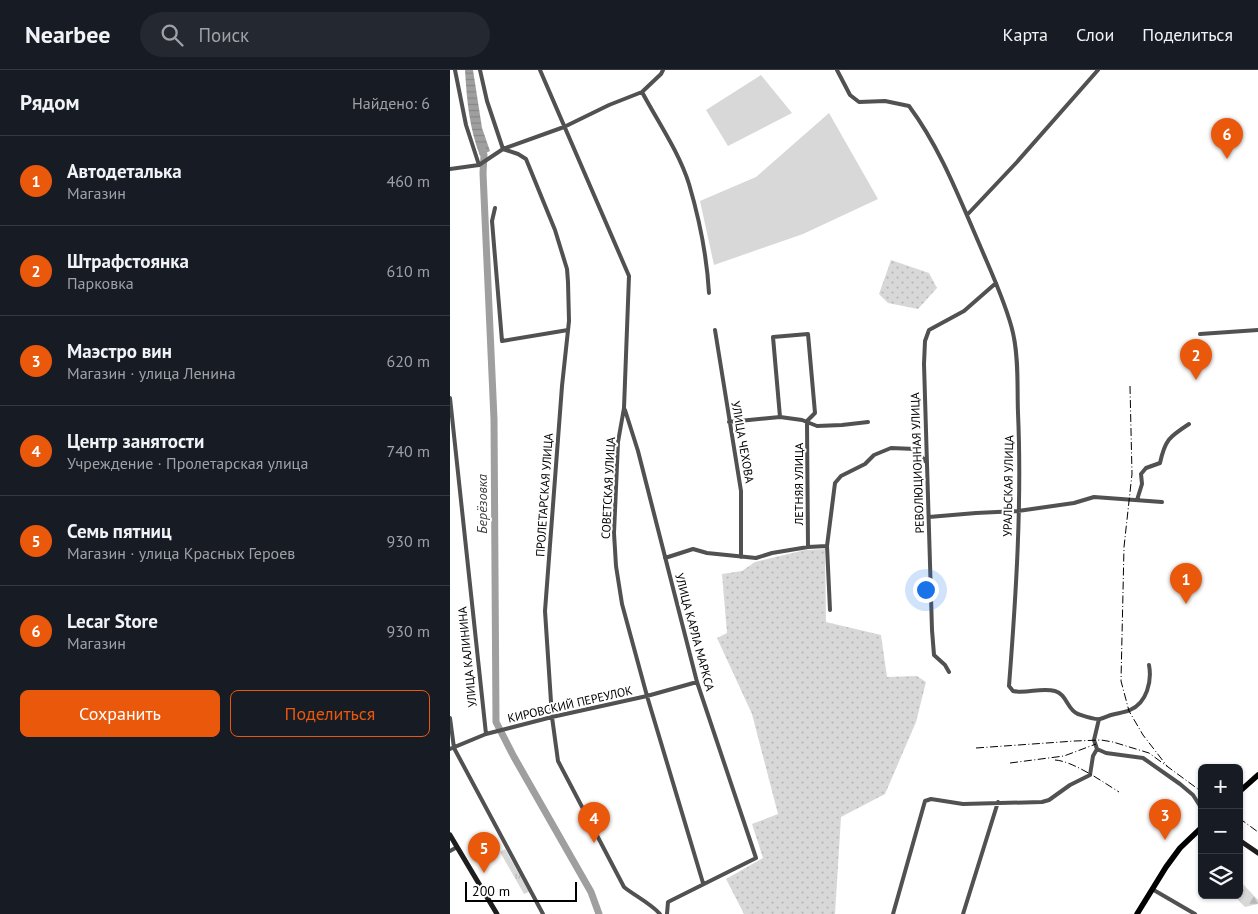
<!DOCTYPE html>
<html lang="ru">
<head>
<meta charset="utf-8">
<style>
	:root { --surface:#171b24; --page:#242831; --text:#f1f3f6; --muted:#9ea1a6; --line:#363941; --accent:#ea580c }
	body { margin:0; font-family:"PT Sans",sans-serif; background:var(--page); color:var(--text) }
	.controls { position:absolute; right:15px; bottom:15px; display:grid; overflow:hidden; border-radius:8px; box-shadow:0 1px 4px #0004 }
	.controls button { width:45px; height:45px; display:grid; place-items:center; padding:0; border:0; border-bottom:1px solid var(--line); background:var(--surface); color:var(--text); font:25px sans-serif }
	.scale { position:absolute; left:15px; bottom:12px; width:112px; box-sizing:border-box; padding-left:5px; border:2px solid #000; border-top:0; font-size:14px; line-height:18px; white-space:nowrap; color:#000; -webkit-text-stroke:4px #fff; paint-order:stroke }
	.you { position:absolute; left:475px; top:519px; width:18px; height:18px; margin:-12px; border:4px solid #fff; border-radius:50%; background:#1a73e8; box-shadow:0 0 0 8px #1a73e833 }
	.badge { display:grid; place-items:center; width:32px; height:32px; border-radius:50%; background:var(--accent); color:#fff; font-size:16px; font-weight:700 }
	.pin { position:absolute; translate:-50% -41px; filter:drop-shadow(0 1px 2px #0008) }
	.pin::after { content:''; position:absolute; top:26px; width:18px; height:15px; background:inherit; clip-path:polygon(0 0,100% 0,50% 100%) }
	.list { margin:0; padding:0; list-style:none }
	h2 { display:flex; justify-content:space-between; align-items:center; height:65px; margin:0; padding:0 20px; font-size:21px }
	h2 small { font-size:16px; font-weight:400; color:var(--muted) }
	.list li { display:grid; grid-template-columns:32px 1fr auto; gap:15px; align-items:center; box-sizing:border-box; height:90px; padding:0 20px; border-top:1px solid var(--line) }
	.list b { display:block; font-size:19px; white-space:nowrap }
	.list p { margin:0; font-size:16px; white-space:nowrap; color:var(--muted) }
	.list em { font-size:16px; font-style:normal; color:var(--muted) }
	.actions { display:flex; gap:10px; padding:15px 20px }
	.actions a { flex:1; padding:11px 0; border:1px solid var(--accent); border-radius:8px; text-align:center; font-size:18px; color:var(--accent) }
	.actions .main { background:var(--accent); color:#fff }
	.icon { flex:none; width:28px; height:28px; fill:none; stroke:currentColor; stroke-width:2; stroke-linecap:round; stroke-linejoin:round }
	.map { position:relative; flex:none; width:808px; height:844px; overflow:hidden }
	header { display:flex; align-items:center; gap:30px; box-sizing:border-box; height:70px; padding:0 25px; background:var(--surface); border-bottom:1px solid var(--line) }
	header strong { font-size:24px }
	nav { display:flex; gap:28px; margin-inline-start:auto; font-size:18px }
	.search { width:350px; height:45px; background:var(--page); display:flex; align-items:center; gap:12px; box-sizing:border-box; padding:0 18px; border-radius:28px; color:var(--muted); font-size:19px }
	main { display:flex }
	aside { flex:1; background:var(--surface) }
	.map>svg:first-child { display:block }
	.grass { fill:url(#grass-dots) }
	.forest { fill:url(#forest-firs) }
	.park { fill:url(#park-tufts) }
	.garden { fill:#d8d8d8 }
	.water { fill:url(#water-rules) }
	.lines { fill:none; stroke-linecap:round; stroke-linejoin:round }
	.river { stroke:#9f9f9f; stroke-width:7 }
	.street { stroke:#515151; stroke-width:4 }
	.secondary { stroke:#1e1e1e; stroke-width:5 }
	.primary { stroke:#000; stroke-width:5.5 }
	.rail { stroke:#000; stroke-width:1; stroke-dasharray:8 2.5 1 2.5; stroke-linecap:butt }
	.labels { text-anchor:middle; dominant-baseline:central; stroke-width:4; stroke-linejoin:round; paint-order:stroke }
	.street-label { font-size:12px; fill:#000; stroke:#fff }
	.water-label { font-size:14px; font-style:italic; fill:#404040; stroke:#fff }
</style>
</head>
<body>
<header>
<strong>Nearbee</strong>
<div class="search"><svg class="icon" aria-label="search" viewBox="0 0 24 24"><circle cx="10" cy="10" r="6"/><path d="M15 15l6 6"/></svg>Поиск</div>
<nav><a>Карта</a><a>Слои</a><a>Поделиться</a></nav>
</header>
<main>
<aside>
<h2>Рядом<small>Найдено: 6</small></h2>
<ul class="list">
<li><span class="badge">1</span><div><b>Автодеталька</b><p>Магазин</p></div><em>460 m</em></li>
<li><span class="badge">2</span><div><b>Штрафстоянка</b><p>Парковка</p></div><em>610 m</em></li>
<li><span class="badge">3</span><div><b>Маэстро вин</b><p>Магазин · улица Ленина</p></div><em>620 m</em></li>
<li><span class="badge">4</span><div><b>Центр занятости</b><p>Учреждение · Пролетарская улица</p></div><em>740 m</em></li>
<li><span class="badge">5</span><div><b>Семь пятниц</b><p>Магазин · улица Красных Героев</p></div><em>930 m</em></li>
<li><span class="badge">6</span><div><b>Lecar Store</b><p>Магазин</p></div><em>930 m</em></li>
</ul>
<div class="actions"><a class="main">Сохранить</a><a>Поделиться</a></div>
</aside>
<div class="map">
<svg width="808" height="844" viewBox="0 0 808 844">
	<defs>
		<pattern id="grass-dots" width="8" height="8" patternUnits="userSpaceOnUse" patternTransform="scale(1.25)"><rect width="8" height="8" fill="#d8d8d8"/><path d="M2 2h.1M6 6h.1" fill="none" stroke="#b8b8b8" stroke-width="1.8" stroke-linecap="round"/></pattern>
		<pattern id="forest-firs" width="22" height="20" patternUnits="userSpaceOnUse" patternTransform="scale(1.25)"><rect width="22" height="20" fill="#d8d8d8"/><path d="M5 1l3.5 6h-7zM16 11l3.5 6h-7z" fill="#b8b8b8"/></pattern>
		<pattern id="park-tufts" width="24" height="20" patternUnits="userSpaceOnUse" patternTransform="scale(1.25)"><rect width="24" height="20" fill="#d8d8d8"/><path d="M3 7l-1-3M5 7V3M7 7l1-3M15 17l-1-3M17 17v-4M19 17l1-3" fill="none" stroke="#b8b8b8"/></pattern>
		<pattern id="water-rules" width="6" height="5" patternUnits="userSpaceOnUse" patternTransform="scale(1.25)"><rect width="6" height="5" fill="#9f9f9f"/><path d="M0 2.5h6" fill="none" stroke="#878787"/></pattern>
	</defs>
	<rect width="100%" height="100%" fill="#fff"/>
	<!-- grass -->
	<path class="grass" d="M441,190L479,203L487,218L468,239L438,233L429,224Z
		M375,479L376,552L431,565L437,607L467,606L476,612L466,652L435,724L391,747L385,844H294L276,809L313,788L302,754L328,744L302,644L267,568L277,563L272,504L292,501L305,492L355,480Z"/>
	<!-- forest -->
	<path class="forest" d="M790,811L808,830V834L795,837L788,830Z"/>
	<!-- park -->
	<path class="park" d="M55,779L79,822L74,824L50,782Z"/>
	<!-- garden -->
	<path class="garden" d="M311,5L342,43L278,76L256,40Z
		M379,43L428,129L353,164L264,195L250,131L306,107Z"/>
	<!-- water -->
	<path class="water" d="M15,0H23L32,58L40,81L30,86C19,56 17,32 15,0Z"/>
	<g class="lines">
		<!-- river -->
		<path class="river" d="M32,77L34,85L33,103L44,349L46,652L64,687L141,822L149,844"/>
		<!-- street -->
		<path class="street" d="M5,0L16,55L29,95
			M30,0L37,31L53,79L68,84L76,89L105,160L117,199L118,212L119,251L112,316L95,541L102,647L108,691L174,817C185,826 200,833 210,844
			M90,0L179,206L174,338L168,372L164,463L166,496L172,534L197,626L253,813
			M387,0L400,25L409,32L435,31L459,36C491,79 510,130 531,178C542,204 557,236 563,263C569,289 567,317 568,343C572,432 566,526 559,616L563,621C577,624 591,617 605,621C617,624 617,640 628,644C634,646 645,650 650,649C654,648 658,646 661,645C667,643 674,643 680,640C697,633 702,611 699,595
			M192,22C208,52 229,82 239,114C249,148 257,188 259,223
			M0,99L29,95L53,79L114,57L159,35L192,22L211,4L213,0
			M45,138L42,151L52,271L118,260
			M517,145L567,92L648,0
			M265,260L291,421V487
			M750,264L808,260
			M0,328L36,664
			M175,340L188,381L247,612L306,788L218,832L217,844
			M330,347L323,267L358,264L365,343L357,351
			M279,352L330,347L352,350L367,356L392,355L418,352
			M357,352L358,477
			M687,430L692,414L691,404L696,398L710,393C715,370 719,367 739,354
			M479,447L526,443L568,441L624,433L644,427L712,432
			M215,488L243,479L257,483L306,488L322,483L358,477L377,476
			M380,540L377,476L385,413L391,406L415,394L424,385L441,378L465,379L477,393
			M499,602L495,595L484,585L482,560L474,294L475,271L479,260L514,241L546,213
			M0,648L4,678L93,844
			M649,649L644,670L647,679L656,683L693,688L730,714L743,725L752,739
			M0,679L36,664L102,647L197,626L247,612
			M0,781L7,777
			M702,819L745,844
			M443,844L475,731L481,729L513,734L592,732L599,730L620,715L640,705L643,686L647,679
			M513,844L548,732"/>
		<!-- secondary -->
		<path class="secondary" d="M0,765L47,844
			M789,770L808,783"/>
		<!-- primary -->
		<path class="primary" d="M789,722L808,705
			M687,844L716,797L730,778L752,757"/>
		<!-- rail -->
		<path class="rail" d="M680,316L682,404L674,477L671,611L679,641L693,665L717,696
			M526,678L625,671L651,670L663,672L699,683L752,722
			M605,690C623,691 653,712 669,722
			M560,693L614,686L646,674
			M789,748L808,762"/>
	</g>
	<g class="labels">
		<!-- street labels -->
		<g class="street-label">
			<text transform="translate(293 372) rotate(80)">УЛИЦА ЧЕХОВА</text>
			<text transform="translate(467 393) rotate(-92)">РЕВОЛЮЦИОННАЯ УЛИЦА</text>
			<text transform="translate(348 414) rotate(-90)">ЛЕТНЯЯ УЛИЦА</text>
			<text transform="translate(558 416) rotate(-89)">УРАЛЬСКАЯ УЛИЦА</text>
			<text transform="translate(158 418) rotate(-87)">СОВЕТСКАЯ УЛИЦА</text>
			<text transform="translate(94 425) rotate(-86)">ПРОЛЕТАРСКАЯ УЛИЦА</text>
			<text transform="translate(245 562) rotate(75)">УЛИЦА КАРЛА МАРКСА</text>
			<text transform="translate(17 587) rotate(-96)">УЛИЦА КАЛИНИНА</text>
			<text transform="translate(120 634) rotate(-13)">КИРОВСКИЙ ПЕРЕУЛОК</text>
		</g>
		<!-- water labels -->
		<g class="water-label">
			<text transform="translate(32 434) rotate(-90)">Берёзовка</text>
		</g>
	</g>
</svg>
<div class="controls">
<button>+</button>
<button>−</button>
<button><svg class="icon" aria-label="layers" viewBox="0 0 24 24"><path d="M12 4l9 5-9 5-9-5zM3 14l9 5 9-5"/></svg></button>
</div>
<div class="scale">200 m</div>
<div class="you"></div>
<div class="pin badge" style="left:736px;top:534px">1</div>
<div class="pin badge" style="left:746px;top:310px">2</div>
<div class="pin badge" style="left:715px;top:770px">3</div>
<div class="pin badge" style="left:144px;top:773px">4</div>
<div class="pin badge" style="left:34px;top:803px">5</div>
<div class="pin badge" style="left:777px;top:89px">6</div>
</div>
</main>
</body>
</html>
